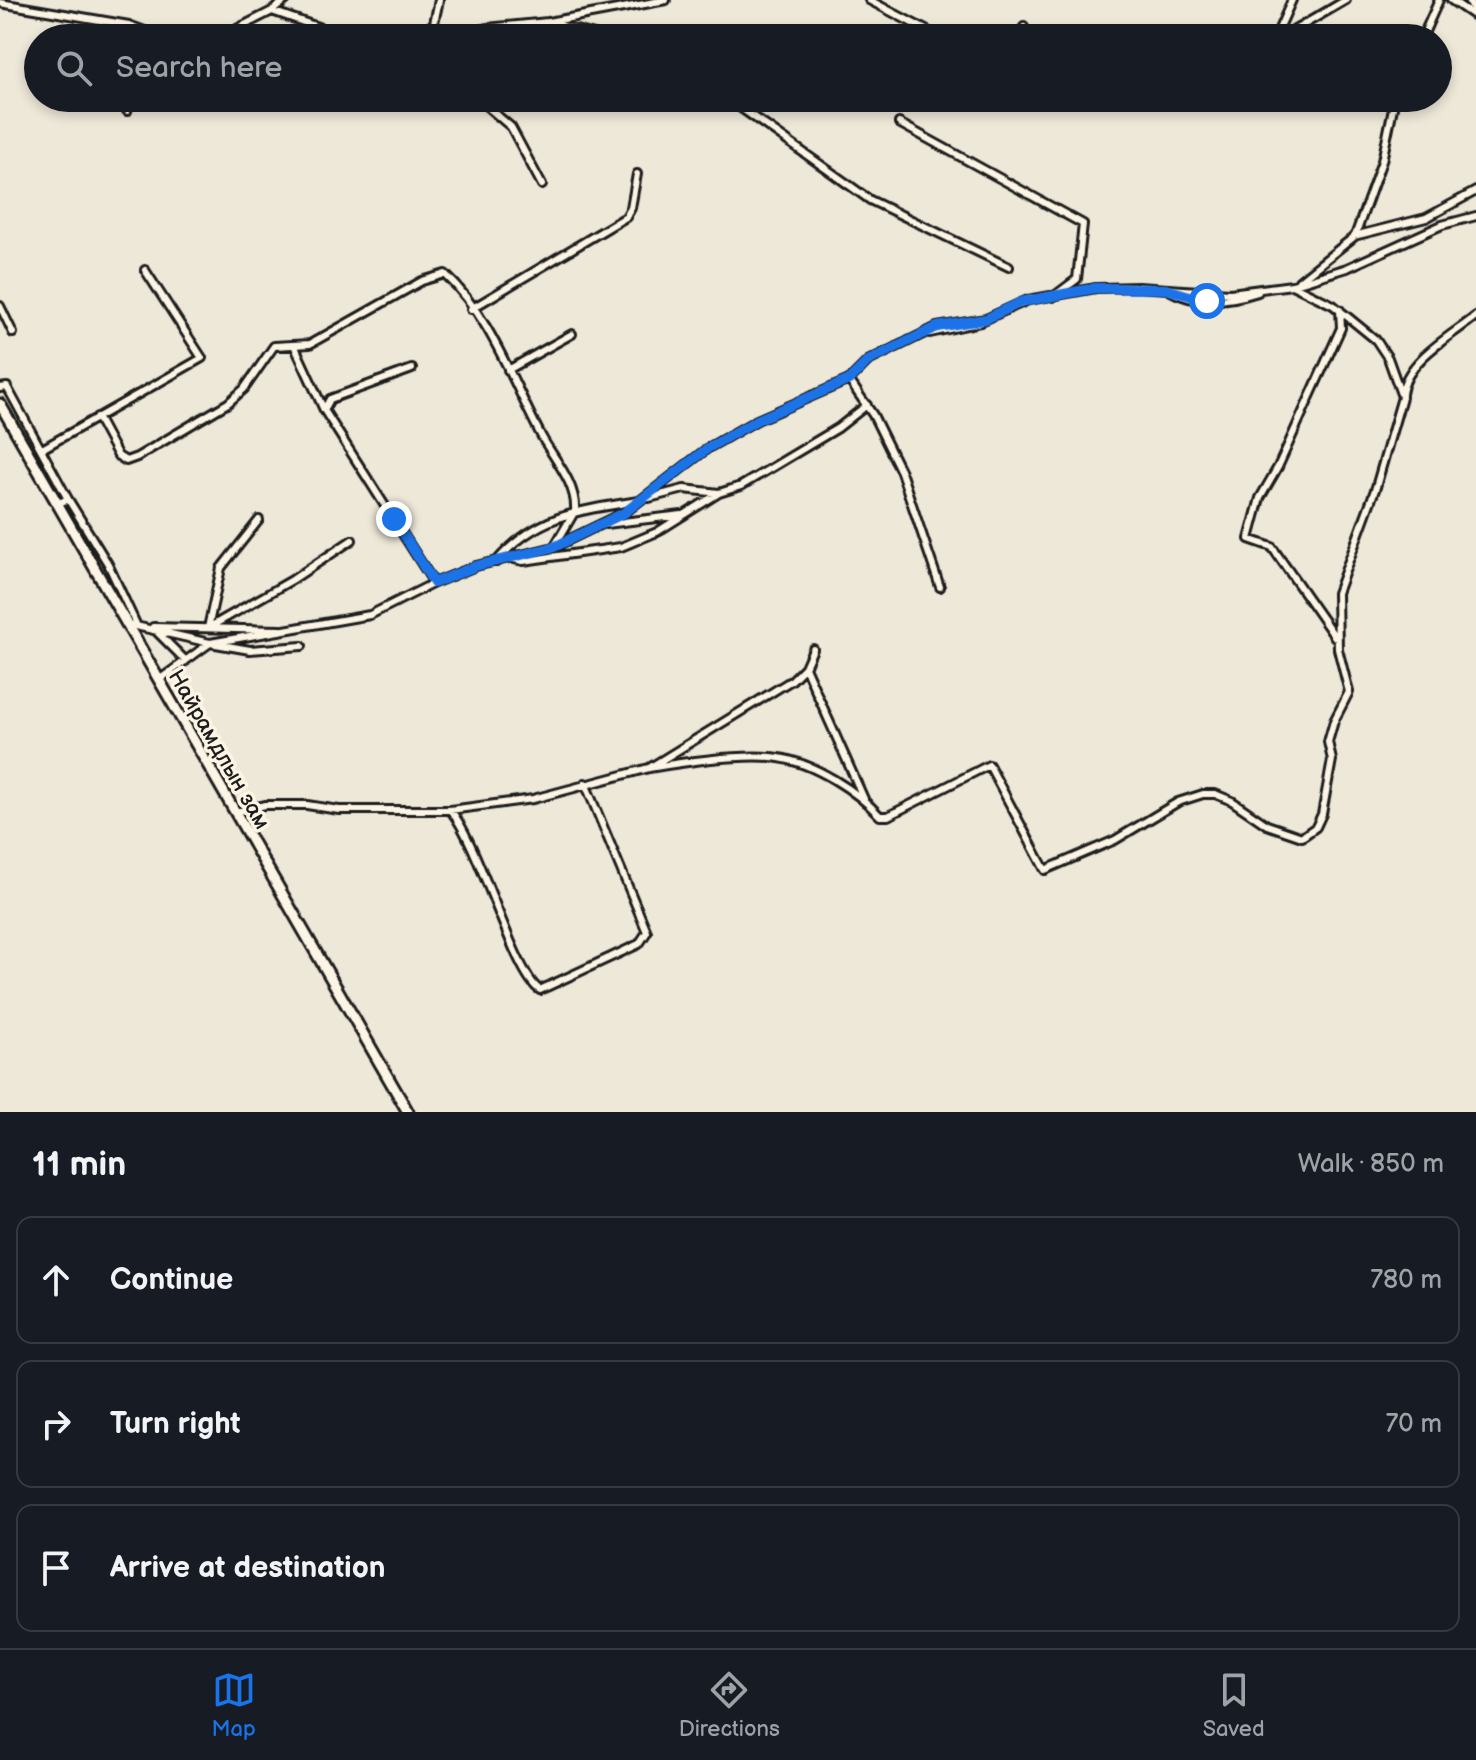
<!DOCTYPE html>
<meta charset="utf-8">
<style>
:root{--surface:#171b24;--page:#242831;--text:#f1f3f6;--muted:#9ea1a6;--line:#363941;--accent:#1a73e8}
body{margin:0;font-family:"Balsamiq Sans",sans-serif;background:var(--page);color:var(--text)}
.stop{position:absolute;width:24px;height:24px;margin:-18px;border:6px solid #1a73e8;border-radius:50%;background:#fff}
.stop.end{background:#1a73e8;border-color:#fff;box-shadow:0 2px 8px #0008}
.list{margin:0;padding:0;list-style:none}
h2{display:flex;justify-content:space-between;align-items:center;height:104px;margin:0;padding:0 32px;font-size:34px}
h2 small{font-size:26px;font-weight:400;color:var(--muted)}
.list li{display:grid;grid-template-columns:52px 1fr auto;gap:24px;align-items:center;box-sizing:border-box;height:128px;margin:0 16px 16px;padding:0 16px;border:2px solid var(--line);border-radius:16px}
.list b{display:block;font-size:30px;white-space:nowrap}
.list em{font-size:26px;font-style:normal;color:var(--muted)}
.icon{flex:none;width:44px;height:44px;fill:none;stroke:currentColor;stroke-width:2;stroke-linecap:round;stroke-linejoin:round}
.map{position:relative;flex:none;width:1476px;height:1112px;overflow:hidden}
.search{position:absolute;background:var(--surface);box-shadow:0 4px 12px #0003;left:24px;right:24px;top:24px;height:88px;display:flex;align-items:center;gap:20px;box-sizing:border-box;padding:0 28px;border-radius:44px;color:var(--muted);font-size:30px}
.sheet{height:536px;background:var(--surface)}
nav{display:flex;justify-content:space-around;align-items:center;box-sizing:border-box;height:112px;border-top:2px solid var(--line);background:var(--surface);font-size:22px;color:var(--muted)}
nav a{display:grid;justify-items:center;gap:4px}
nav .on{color:var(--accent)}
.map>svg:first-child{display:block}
</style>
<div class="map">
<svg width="1476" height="1112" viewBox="0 0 1476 1112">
<rect width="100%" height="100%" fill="#eee8d9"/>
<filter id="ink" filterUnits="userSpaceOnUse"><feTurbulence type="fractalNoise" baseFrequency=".0125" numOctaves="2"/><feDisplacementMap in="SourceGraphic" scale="16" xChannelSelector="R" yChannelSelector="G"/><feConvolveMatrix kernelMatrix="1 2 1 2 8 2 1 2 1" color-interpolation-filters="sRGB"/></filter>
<g filter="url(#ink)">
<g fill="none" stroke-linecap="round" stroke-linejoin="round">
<defs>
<path id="minor" d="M 869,0 L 941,38
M 1451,0 L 1476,17
M 1468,0 L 1476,14
M 0,3 L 129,25 L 164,38
M 272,11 L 286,0
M 551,23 L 605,38
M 219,38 L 272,11 L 349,38
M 418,38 L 434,23 L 439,0
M 453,38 L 487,28 L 548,22 L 666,0
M 1016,38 L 1024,27
M 1275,38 L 1292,0
M 1281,38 L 1346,0
M 1422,38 L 1439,0
M 477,98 L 511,127 L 542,185
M 727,98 L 870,200 L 1009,267
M 127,111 L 131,98
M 899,123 L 1083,224 L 1077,279 L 1053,297
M 1354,236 L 1426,218 L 1476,191
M 1299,281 L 1355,236 L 1382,161 L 1395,98
M 1169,290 C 1196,306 1230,301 1258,292
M 0,306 L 13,333
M 471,309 L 626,217 L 631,208 L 637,174
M 930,333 L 981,322
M 295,347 L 324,410 L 434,583
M 508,370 L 572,334
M 849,380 L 873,415 L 901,472 L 940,587
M 0,388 L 7,387 L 68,499 L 57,504
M 1402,394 C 1406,360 1451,336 1476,316
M 324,410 L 330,399 L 412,369
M 97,417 L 118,456 L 126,461 L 137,457 L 228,403 L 244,389 L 274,346 L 310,344 L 422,281 L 445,274 C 491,317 513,384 543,439 C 555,460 577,485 575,511 L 554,547
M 42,449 L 202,358 L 145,270
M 649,498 L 684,489 L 719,493 L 741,486 L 838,428 L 867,405
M 68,499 L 108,564 L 136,624
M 606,524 L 682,515
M 514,559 L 523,561 L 621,547 L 657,532 L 719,493
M 496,562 C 536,515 580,510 639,501
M 127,624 L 210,643 L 370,615 L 434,583 L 476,566 L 554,547 L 624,513 L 708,448 L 757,420 L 849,380 L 868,361 L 937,327 L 986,319 L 1028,300 L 1096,288 L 1138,287 L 1230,293 L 1292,285 L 1347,268 L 1442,225 L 1476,216
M 153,627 L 281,630
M 208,628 L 292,580 L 352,540
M 208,628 L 221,568 L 259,520
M 155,630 L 186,661
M 1335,637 L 1272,547 L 1249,539 L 1260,498 L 1278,467 L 1341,328 L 1340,310
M 805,667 L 864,799
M 159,680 L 210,643 L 250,650 L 302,646
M 649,768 C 684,762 744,753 779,758 C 814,763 857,791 880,816 L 888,816 L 989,765 L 1045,870 L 1115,840 L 1178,802 L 1203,794 L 1215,794 L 1232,801 L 1267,825 L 1302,837 L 1316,827 L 1322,814 L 1332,760 L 1328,742 L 1334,721 L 1349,692 L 1338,649 L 1337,593 L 1376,487 L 1402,397 L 1388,358 L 1376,340 L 1333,305 L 1292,285
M 450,810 C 479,842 514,975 540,990 L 639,944 L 647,932 L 585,783
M 236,812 L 265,805 L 307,805 L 339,810 L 450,810 L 533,799 L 649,768 L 792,680 L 805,667 L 813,649"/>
<path id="secondary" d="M 0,404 L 408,1112"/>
</defs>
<use href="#minor" stroke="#1c1c1c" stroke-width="12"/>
<use href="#secondary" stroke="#1c1c1c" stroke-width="15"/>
<use href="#minor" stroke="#fcf5e5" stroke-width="6"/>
<use href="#secondary" stroke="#fcf5e5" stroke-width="9"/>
</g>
</g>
<g fill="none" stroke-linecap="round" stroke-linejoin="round" filter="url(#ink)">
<path stroke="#1a73e8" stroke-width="10" d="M 394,519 L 434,583 L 476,566 L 554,547 L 624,513 L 708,448 L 757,420 L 849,380 L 868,361 L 937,327 L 986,319 L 1021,302 L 1096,288 L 1166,289 L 1207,301"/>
</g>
<g text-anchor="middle" stroke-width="7" stroke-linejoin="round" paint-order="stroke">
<g font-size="22" fill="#1c1c1c" stroke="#fcf5e5">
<text transform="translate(220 749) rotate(60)" y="8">Найрамдлын зам</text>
</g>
</g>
</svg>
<div class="stop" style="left:1207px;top:301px"></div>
<div class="stop end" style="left:394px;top:519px"></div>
<div class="search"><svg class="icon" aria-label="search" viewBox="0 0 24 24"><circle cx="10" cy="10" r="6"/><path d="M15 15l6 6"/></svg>Search here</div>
</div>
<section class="sheet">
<h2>11 min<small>Walk · 850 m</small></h2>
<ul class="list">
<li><svg class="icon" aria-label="ahead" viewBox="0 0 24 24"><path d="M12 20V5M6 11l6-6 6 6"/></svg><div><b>Continue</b></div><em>780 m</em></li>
<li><svg class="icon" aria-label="right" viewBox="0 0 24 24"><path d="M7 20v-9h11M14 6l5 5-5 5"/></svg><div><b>Turn right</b></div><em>70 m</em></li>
<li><svg class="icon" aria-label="arrive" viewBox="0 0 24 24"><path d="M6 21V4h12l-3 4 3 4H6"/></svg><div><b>Arrive at destination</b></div></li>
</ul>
</section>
<nav>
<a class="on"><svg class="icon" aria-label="map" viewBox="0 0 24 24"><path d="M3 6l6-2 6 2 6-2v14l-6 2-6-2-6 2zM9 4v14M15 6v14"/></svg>Map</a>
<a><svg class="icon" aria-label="directions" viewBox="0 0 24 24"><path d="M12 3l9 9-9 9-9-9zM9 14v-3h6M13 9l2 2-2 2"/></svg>Directions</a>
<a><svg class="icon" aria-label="saved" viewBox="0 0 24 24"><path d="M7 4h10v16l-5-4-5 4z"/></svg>Saved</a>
</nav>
